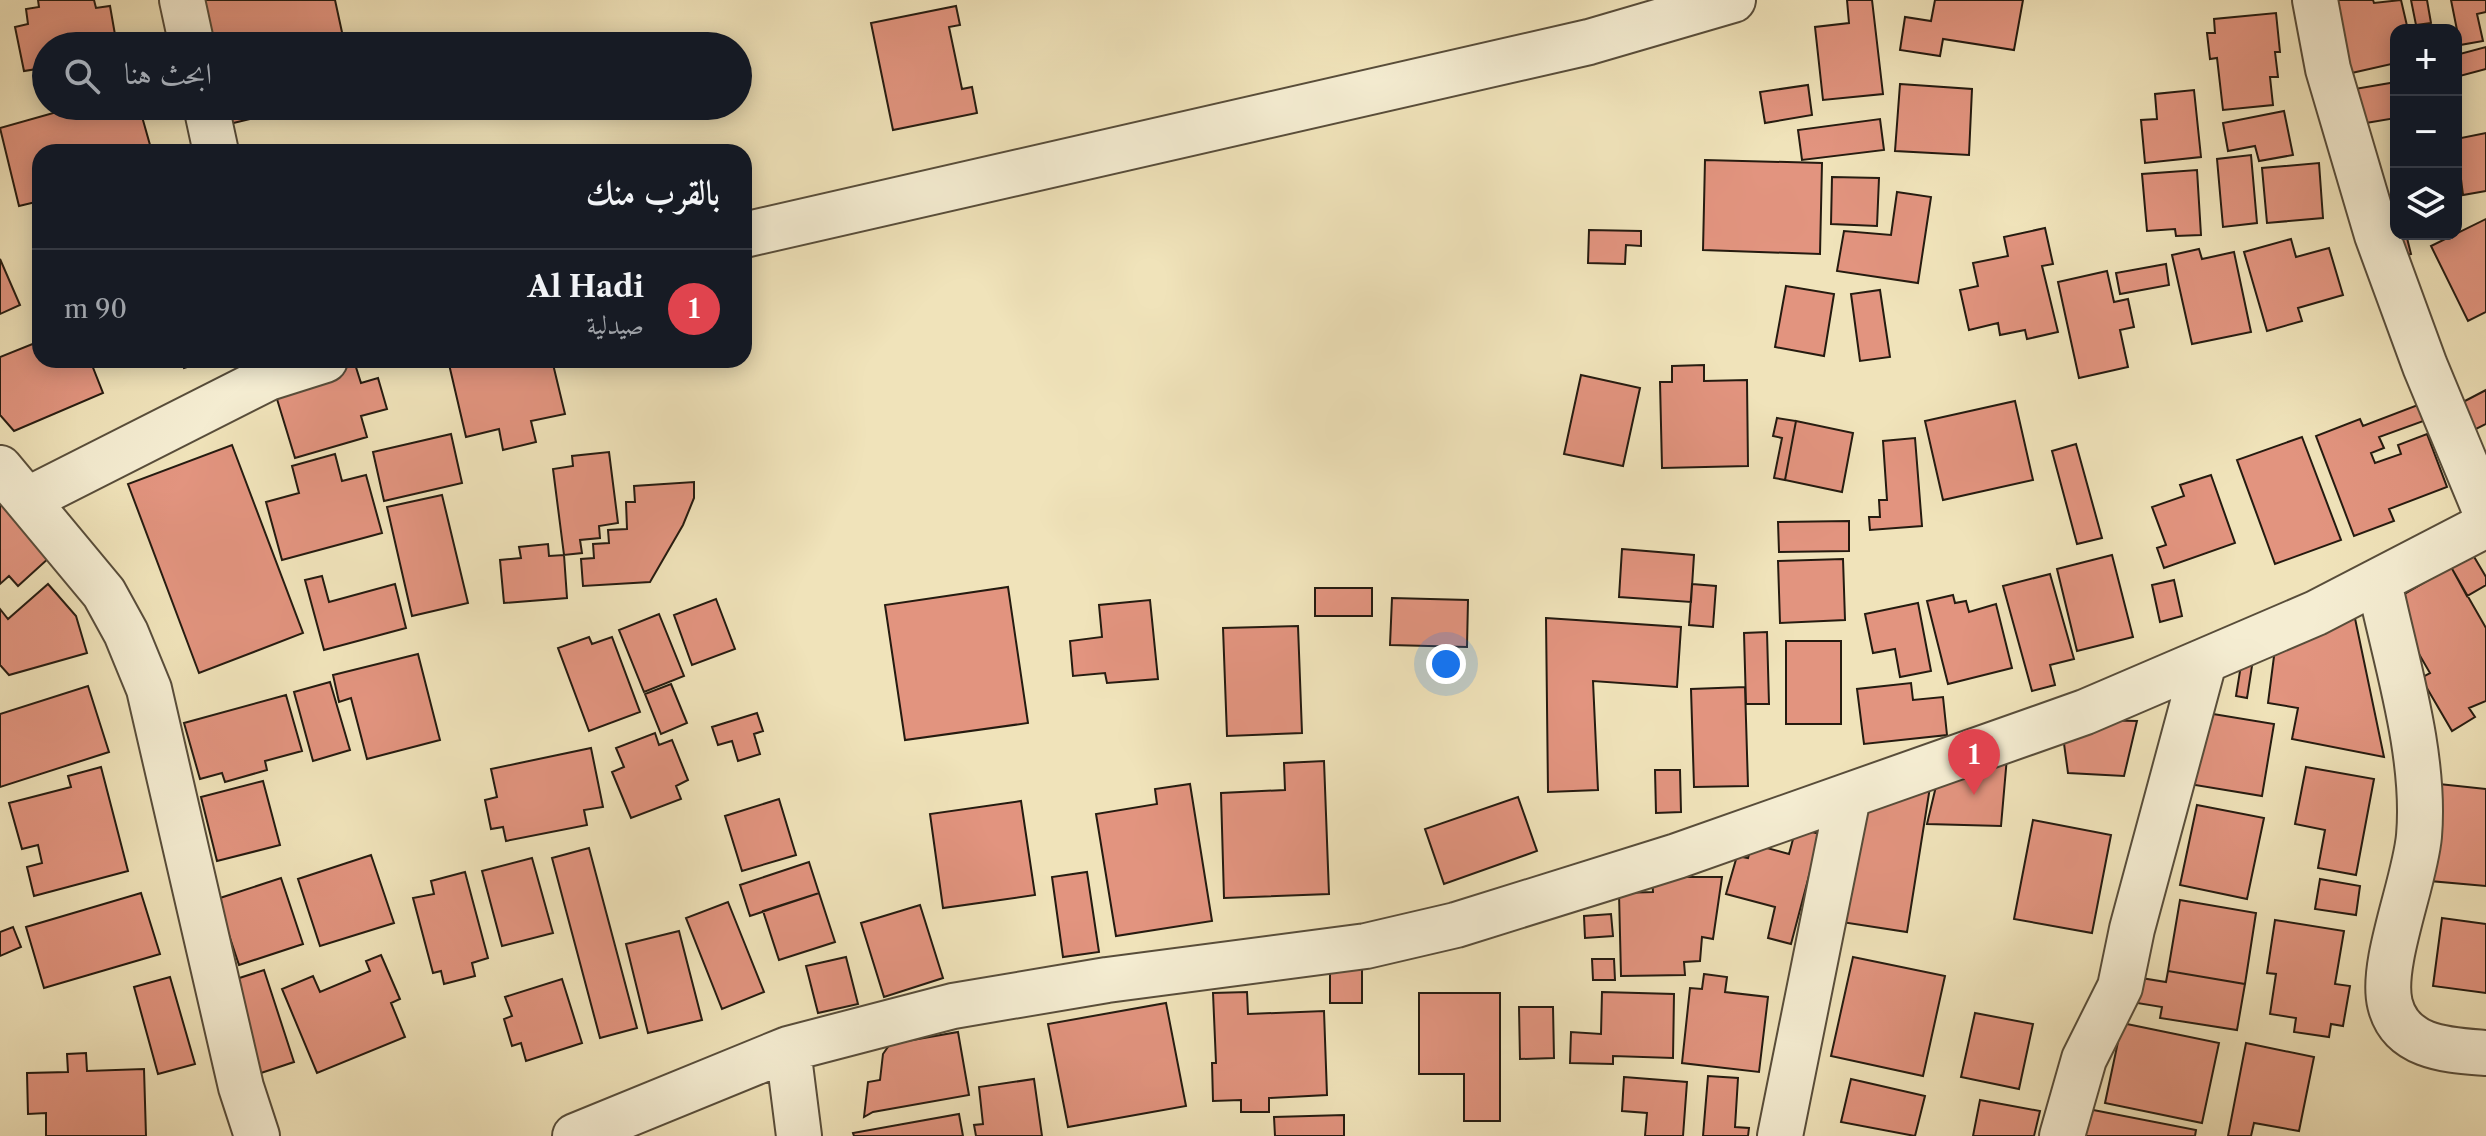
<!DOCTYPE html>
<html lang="ar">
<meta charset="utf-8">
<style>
:root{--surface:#171b24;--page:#242831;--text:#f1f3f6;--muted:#9ea1a6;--line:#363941;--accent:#8c9099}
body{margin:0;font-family:"Libre Caslon Text",Amiri,serif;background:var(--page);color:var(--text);direction:rtl}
.controls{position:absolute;right:24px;top:24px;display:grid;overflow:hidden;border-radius:16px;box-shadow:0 4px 20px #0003}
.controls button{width:72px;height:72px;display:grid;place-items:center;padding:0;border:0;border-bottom:2px solid var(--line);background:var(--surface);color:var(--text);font:40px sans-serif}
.you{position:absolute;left:1446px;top:664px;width:28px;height:28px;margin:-20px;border:6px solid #fff;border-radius:50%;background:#1a73e8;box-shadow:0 0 0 12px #1a73e833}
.badge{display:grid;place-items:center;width:52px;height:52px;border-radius:50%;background:var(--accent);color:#fff;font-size:26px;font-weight:700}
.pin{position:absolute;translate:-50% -66px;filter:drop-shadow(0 2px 4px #0008)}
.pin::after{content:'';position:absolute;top:42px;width:28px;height:24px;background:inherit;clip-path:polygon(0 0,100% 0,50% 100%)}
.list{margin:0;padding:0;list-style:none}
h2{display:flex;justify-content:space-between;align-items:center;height:104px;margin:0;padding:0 32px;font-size:34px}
h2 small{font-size:26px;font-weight:400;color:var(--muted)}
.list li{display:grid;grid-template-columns:52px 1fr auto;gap:24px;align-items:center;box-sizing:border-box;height:120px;padding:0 32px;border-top:2px solid var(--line)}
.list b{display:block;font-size:30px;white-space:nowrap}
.list p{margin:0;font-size:26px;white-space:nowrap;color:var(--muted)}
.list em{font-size:26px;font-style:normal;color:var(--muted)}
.icon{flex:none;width:44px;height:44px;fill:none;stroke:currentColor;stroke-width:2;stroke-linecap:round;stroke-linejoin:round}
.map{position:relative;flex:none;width:2486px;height:1136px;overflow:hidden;direction:ltr}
.search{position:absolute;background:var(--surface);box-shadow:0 4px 20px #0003;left:32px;top:32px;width:720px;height:88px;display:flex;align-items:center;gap:20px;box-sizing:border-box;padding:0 28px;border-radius:44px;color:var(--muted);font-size:30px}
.panel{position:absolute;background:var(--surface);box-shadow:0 4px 20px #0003;left:32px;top:144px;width:720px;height:224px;border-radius:24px;direction:rtl}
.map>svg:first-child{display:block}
</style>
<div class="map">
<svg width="2486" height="1136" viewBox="0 0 2486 1136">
<rect width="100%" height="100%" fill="#f0e3ba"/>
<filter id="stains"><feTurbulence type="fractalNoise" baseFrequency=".0025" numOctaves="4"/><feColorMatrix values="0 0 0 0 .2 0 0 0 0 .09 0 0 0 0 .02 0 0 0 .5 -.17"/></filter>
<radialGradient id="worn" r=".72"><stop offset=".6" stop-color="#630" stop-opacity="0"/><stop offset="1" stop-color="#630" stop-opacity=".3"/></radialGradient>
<path fill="#e2947f" stroke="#251b10" stroke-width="2" d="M 38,0 L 94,0 L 96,8 L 110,6 L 117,46 L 46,46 L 46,82 L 40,84 L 37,69 L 24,71 L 15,27 L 28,24 L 26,9 L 39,7 Z
M 193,0 L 335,0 L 345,46 L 203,46 Z
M 1847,0 L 1872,0 L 1883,94 L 1823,100 L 1815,27 L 1849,23 Z
M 1935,0 L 2023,0 L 2014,50 L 1943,39 L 1940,56 L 1900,50 L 1905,17 L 1931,21 Z
M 2318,0 L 2373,0 L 2374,3 L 2401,0 L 2408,30 L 2396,30 L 2396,63 L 2334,77 Z
M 2411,0 L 2427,0 L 2431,23 L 2416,25 Z
M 2451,0 L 2486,0 L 2486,12 L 2477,14 L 2483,41 L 2460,45 Z
M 956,6 L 960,25 L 949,27 L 962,89 L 972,87 L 977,113 L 893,130 L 871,23 Z
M 2276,13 L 2280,52 L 2275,52 L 2278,77 L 2270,77 L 2273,105 L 2223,110 L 2217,58 L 2210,59 L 2207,33 L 2215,33 L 2214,19 Z
M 2486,47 L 2486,69 L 2456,77 L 2456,55 Z
M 2396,82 L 2396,118 L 2348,126 L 2343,91 Z
M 1900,84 L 1972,89 L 1969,155 L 1895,151 Z
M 1808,85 L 1812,115 L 1765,123 L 1760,92 Z
M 2194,90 L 2201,157 L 2145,163 L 2141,120 L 2157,119 L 2155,94 Z
M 78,106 L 139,106 L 152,152 L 40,152 L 40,201 L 19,206 L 0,128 Z
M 217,106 L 247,106 L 250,119 L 221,126 Z
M 271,106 L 287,106 L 288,109 L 273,113 Z
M 2284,111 L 2293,155 L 2259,161 L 2255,146 L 2228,151 L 2223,123 Z
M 1880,119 L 1884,150 L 1802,160 L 1798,130 Z
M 2486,133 L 2486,191 L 2463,195 L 2456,139 Z
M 2251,155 L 2257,223 L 2223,227 L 2217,159 Z
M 1705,160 L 1822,163 L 1820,254 L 1703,250 Z
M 2319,163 L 2323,218 L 2267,223 L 2262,168 Z
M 2197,170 L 2201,235 L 2176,236 L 2175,229 L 2147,231 L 2142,174 Z
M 1832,177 L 1879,178 L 1877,226 L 1831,224 Z
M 1897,192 L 1931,197 L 1918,283 L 1837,271 L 1844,231 L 1891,235 Z
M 2486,219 L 2486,312 L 2468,321 L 2431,246 Z
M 2045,228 L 2053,264 L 2042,266 L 2058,332 L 2027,339 L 2025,330 L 2000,335 L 1998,323 L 1969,330 L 1960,290 L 1978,286 L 1973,263 L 2008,256 L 2004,237 Z
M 1589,230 L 1641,231 L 1641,246 L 1626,245 L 1625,264 L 1588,263 Z
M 2396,234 L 2406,234 L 2411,254 L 2390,259 Z
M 2291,239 L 2296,257 L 2329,248 L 2343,295 L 2298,308 L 2302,321 L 2267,331 L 2244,252 Z
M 2199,249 L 2202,259 L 2234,252 L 2251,332 L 2192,344 L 2172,255 Z
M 0,259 L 20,305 L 0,314 Z
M 2166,264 L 2169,285 L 2120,294 L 2116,273 Z
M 2107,271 L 2114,302 L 2128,299 L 2134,327 L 2120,330 L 2128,367 L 2079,378 L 2058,282 Z
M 1786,286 L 1834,294 L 1824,356 L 1775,347 Z
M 1880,290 L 1890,357 L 1860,361 L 1851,294 Z
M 40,341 L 40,360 L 104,360 L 92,365 L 103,393 L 14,431 L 0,415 L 0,357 Z
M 181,360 L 209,360 L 184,368 Z
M 448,360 L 552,360 L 565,414 L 531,421 L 536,442 L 503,450 L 499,429 L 466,437 Z
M 354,361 L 361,383 L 378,378 L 387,409 L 361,416 L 367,437 L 295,458 L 273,386 Z
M 1704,365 L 1704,381 L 1747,380 L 1748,466 L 1662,468 L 1660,382 L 1672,382 L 1672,366 Z
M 1581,375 L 1640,388 L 1623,466 L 1564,454 Z
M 2486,390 L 2486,424 L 2474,430 L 2461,403 Z
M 2015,401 L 2033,480 L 1943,500 L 1925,421 Z
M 2423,403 L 2429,419 L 2379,437 L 2384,448 L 2371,453 L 2375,463 L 2401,454 L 2398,445 L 2427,434 L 2447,487 L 2389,509 L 2394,521 L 2354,536 L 2316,436 L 2360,419 L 2363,426 Z
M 1777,418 L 1796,421 L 1785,480 L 1774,478 L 1782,438 L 1773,436 Z
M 1796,421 L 1853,433 L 1842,492 L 1785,480 Z
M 451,434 L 462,483 L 384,501 L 373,452 Z
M 2302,437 L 2341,540 L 2275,564 L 2237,460 Z
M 1915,438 L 1922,526 L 1870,530 L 1869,517 L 1880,517 L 1879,500 L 1887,500 L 1883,441 Z
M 2076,444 L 2102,538 L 2077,544 L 2052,451 Z
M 232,445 L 303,633 L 199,673 L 128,484 Z
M 609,452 L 618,523 L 599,526 L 600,538 L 580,540 L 582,553 L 564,555 L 553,469 L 573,466 L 572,456 Z
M 335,454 L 342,481 L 366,475 L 382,533 L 282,560 L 266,502 L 299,493 L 292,466 Z
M 2211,475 L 2235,543 L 2164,568 L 2157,548 L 2166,545 L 2152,507 L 2184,496 L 2180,485 Z
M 694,482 L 694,498 L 683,525 L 650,582 L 583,586 L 581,559 L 594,558 L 593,544 L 609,543 L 608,530 L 627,529 L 626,502 L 635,502 L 634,486 Z
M 442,495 L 468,603 L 412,616 L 387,507 Z
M 0,501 L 50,557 L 18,586 L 9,576 L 0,584 Z
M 1849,521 L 1849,551 L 1779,552 L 1778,522 Z
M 548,544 L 549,556 L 564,555 L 567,598 L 504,603 L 500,560 L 521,558 L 519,547 Z
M 1622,549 L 1694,555 L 1691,602 L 1619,597 Z
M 2112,555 L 2133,637 L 2077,651 L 2057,569 Z
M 2473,555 L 2486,577 L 2486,585 L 2467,596 L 2451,567 Z
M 1843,559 L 1845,620 L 1780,623 L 1778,561 Z
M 2451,567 L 2486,628 L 2486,701 L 2469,708 L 2475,717 L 2452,731 L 2421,678 L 2430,673 L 2404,628 L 2396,599 Z
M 2050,574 L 2074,659 L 2050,665 L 2055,685 L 2032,691 L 2003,586 Z
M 322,576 L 329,602 L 395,584 L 406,628 L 324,650 L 305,580 Z
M 2174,580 L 2182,616 L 2160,622 L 2152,585 Z
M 48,584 L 76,616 L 87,653 L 9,675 L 0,665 L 0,609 L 8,619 Z
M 1692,584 L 1716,586 L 1713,627 L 1689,625 Z
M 1008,587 L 1028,723 L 905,740 L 885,605 Z
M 1315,588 L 1372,588 L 1372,616 L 1315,616 Z
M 1953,595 L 1955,603 L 1966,601 L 1969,612 L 1996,604 L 2012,668 L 1948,684 L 1927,601 Z
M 1392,598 L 1468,600 L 1467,647 L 1390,645 Z
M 716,599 L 735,649 L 692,665 L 674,615 Z
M 1150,600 L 1158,679 L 1107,683 L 1105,673 L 1073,676 L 1070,641 L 1102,637 L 1099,605 Z
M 1918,603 L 1931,671 L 1900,677 L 1895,649 L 1873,653 L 1865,614 Z
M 2352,604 L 2384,757 L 2292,739 L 2298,708 L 2268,703 L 2277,633 Z
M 659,614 L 684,676 L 644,692 L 619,630 Z
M 1546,618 L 1681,627 L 1677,687 L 1593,681 L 1598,790 L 1548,792 Z
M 1298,626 L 1302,733 L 1227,736 L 1223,628 Z
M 1767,632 L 1769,704 L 1746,704 L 1744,633 Z
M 589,637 L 592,644 L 612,637 L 640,712 L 589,731 L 558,648 Z
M 1786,641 L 1841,641 L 1841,724 L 1786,724 Z
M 418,654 L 440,740 L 367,759 L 351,698 L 339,702 L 333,675 Z
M 2241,665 L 2252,666 L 2247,698 L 2236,696 Z
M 330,682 L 350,750 L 313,761 L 294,692 Z
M 1911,683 L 1913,700 L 1943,697 L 1947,735 L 1864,744 L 1857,689 Z
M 671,684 L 687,723 L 661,734 L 645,694 Z
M 88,686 L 109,752 L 0,787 L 0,714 Z
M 1745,687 L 1748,786 L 1694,787 L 1691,689 Z
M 286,695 L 302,751 L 265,761 L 267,770 L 225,782 L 222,773 L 200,779 L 184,723 Z
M 2201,712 L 2274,724 L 2262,796 L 2189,784 Z
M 757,713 L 763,731 L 754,734 L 760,754 L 738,761 L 732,741 L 718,745 L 712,727 Z
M 2096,720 L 2137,721 L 2124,776 L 2068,773 L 2062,729 Z
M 655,733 L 659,745 L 672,740 L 688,780 L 676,786 L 681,799 L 631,818 L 612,772 L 624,767 L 616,748 Z
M 591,748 L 603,807 L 584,810 L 587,825 L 506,841 L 503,827 L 491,829 L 485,800 L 497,797 L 491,769 Z
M 2007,757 L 2001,826 L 1927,824 L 1937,782 Z
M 1324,761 L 1329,894 L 1224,898 L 1221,793 L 1285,790 L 1284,763 Z
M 101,767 L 128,871 L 34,896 L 27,867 L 42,863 L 38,845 L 22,849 L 9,803 L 71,787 L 68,776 Z
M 2306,767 L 2374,779 L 2356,875 L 2318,868 L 2325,830 L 2295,824 Z
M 1655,770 L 1680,770 L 1681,812 L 1656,813 Z
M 263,781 L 280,845 L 217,861 L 201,797 Z
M 1190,784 L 1212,921 L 1116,936 L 1096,814 L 1157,804 L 1155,789 Z
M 2439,784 L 2486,789 L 2486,886 L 2430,881 Z
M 1930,787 L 1907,932 L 1835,921 L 1851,819 Z
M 1518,797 L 1537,851 L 1444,884 L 1425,829 Z
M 779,799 L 796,855 L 742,871 L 725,816 Z
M 1021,801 L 1035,895 L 943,908 L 930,814 Z
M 2197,805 L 2264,818 L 2247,899 L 2180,885 Z
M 2033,820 L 2111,835 L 2092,933 L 2014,919 Z
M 1796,828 L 1820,834 L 1791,944 L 1768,938 L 1775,907 L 1726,894 L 1737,856 L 1748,858 L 1752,844 L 1789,854 Z
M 589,848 L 637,1028 L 600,1038 L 552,858 Z
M 371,855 L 394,923 L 320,946 L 298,879 Z
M 532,858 L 553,933 L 502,946 L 482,871 Z
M 809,862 L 819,893 L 750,916 L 740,885 Z
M 465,872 L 488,958 L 472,963 L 475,976 L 444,984 L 441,971 L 433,973 L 413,898 L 434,894 L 431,881 Z
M 1087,872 L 1099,952 L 1063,957 L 1052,877 Z
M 1652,877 L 1722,877 L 1713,939 L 1702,937 L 1700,961 L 1684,962 L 1685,975 L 1621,976 L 1619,893 L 1653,892 Z
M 281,878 L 303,944 L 239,965 L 217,899 Z
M 2320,879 L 2360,886 L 2356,915 L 2315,909 Z
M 141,893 L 160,954 L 44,988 L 26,927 Z
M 819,893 L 835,942 L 779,960 L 763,911 Z
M 2180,900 L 2256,913 L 2245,984 L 2168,971 Z
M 728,902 L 764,992 L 722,1009 L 686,918 Z
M 920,905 L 943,978 L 884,997 L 861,923 Z
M 1611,914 L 1613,936 L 1585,938 L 1584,916 Z
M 2442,918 L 2486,924 L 2486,993 L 2433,986 Z
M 2275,920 L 2344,931 L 2335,984 L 2350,986 L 2343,1026 L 2331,1024 L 2329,1037 L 2294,1032 L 2296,1018 L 2270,1014 L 2276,974 L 2267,973 Z
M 13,927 L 21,947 L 0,956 L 0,932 Z
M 679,931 L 702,1020 L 648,1033 L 626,944 Z
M 381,955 L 400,999 L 391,1003 L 405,1037 L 317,1073 L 282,989 L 313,976 L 320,992 L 370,971 L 366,961 Z
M 846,957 L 858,1004 L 818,1013 L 806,966 Z
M 1330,957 L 1362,957 L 1362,1003 L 1330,1003 Z
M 1853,957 L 1945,976 L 1923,1076 L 1831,1056 Z
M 1592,959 L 1614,959 L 1615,980 L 1593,980 Z
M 264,970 L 294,1062 L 258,1074 L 227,982 Z
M 2168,971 L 2245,984 L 2237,1030 L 2160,1018 L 2162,1007 L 2137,1003 L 2141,978 L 2166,982 Z
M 1704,974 L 1727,977 L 1725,992 L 1768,997 L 1759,1072 L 1682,1063 L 1690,988 L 1702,989 Z
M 170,977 L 195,1064 L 158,1074 L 134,987 Z
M 562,979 L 582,1043 L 526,1061 L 521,1043 L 512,1046 L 504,1019 L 512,1016 L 505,997 Z
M 1247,992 L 1248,1014 L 1324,1011 L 1327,1095 L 1269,1098 L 1269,1112 L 1241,1112 L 1241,1100 L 1213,1101 L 1212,1063 L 1216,1063 L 1213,993 Z
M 1602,992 L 1674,994 L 1673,1058 L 1613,1056 L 1613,1064 L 1570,1063 L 1571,1032 L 1601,1034 Z
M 1419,993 L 1500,993 L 1500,1121 L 1464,1121 L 1464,1074 L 1419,1074 Z
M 1166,1003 L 1186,1106 L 1068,1127 L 1048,1024 Z
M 1519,1007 L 1553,1007 L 1554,1058 L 1520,1059 Z
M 1975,1013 L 2033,1024 L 2019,1089 L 1961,1077 Z
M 2122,1023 L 2219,1043 L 2202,1123 L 2105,1103 Z
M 958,1032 L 969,1095 L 873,1112 L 864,1117 L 868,1082 L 880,1080 L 883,1054 L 890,1044 Z
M 2246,1043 L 2314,1057 L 2299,1131 L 2254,1123 L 2251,1136 L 2228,1136 Z
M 86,1053 L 87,1071 L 144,1069 L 146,1136 L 46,1136 L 46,1113 L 28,1114 L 27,1073 L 68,1072 L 67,1054 Z
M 1708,1076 L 1738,1078 L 1735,1127 L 1749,1128 L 1748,1136 L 1703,1136 Z
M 1624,1077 L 1687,1082 L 1683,1136 L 1645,1136 L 1647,1113 L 1622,1111 Z
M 1034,1079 L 1042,1136 L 976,1136 L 974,1125 L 983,1124 L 979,1087 Z
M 1851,1079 L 1925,1096 L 1915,1136 L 1841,1122 Z
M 1980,1100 L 2040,1111 L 2034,1136 L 1973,1136 Z
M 2083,1108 L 2196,1130 L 2195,1136 L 2079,1136 Z
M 959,1114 L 963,1136 L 854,1136 L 853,1133 Z
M 1344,1115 L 1344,1136 L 1275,1136 L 1274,1117 Z"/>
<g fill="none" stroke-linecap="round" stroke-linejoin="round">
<defs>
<path id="street" d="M 182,0 L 192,46
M 2315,0 L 2328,69 L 2377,235 L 2425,366 L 2486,513
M 206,106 L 216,152
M 744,235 L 1589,42 L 1733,0
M 0,468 L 104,593 L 126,633 L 149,689 L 241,1087 L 257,1136
M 29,499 L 268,378 L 325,360
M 2379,582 C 2396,662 2426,755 2419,836 C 2415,882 2380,964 2390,1004 C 2401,1049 2449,1050 2486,1053
M 788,1049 L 799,1136
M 575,1136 L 788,1049 L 953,1006 L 1107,980 L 1366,946 L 1456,925 L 1677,856 L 2085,712 L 2316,613 L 2486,525
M 1780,1136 L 1848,797
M 2062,1136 L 2084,1059 L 2120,987 L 2132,929 L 2204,662"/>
</defs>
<use href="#street" stroke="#584d3a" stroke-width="48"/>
<use href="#street" stroke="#f5edd2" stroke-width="44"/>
</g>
<rect width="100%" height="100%" filter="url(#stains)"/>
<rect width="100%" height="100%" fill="url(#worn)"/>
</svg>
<div class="controls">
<button>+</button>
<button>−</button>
<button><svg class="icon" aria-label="layers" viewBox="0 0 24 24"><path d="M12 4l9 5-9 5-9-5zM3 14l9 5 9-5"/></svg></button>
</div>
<div class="you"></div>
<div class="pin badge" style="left:1974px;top:795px;background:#e0444e">1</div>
<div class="search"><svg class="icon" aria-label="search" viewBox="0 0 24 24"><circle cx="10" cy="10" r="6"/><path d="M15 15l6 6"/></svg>ابحث هنا</div>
<section class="panel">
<h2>بالقرب منك<small></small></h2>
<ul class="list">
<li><span class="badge" style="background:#e0444e">1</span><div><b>Al Hadi</b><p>صيدلية</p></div><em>90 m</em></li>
</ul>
</section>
</div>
